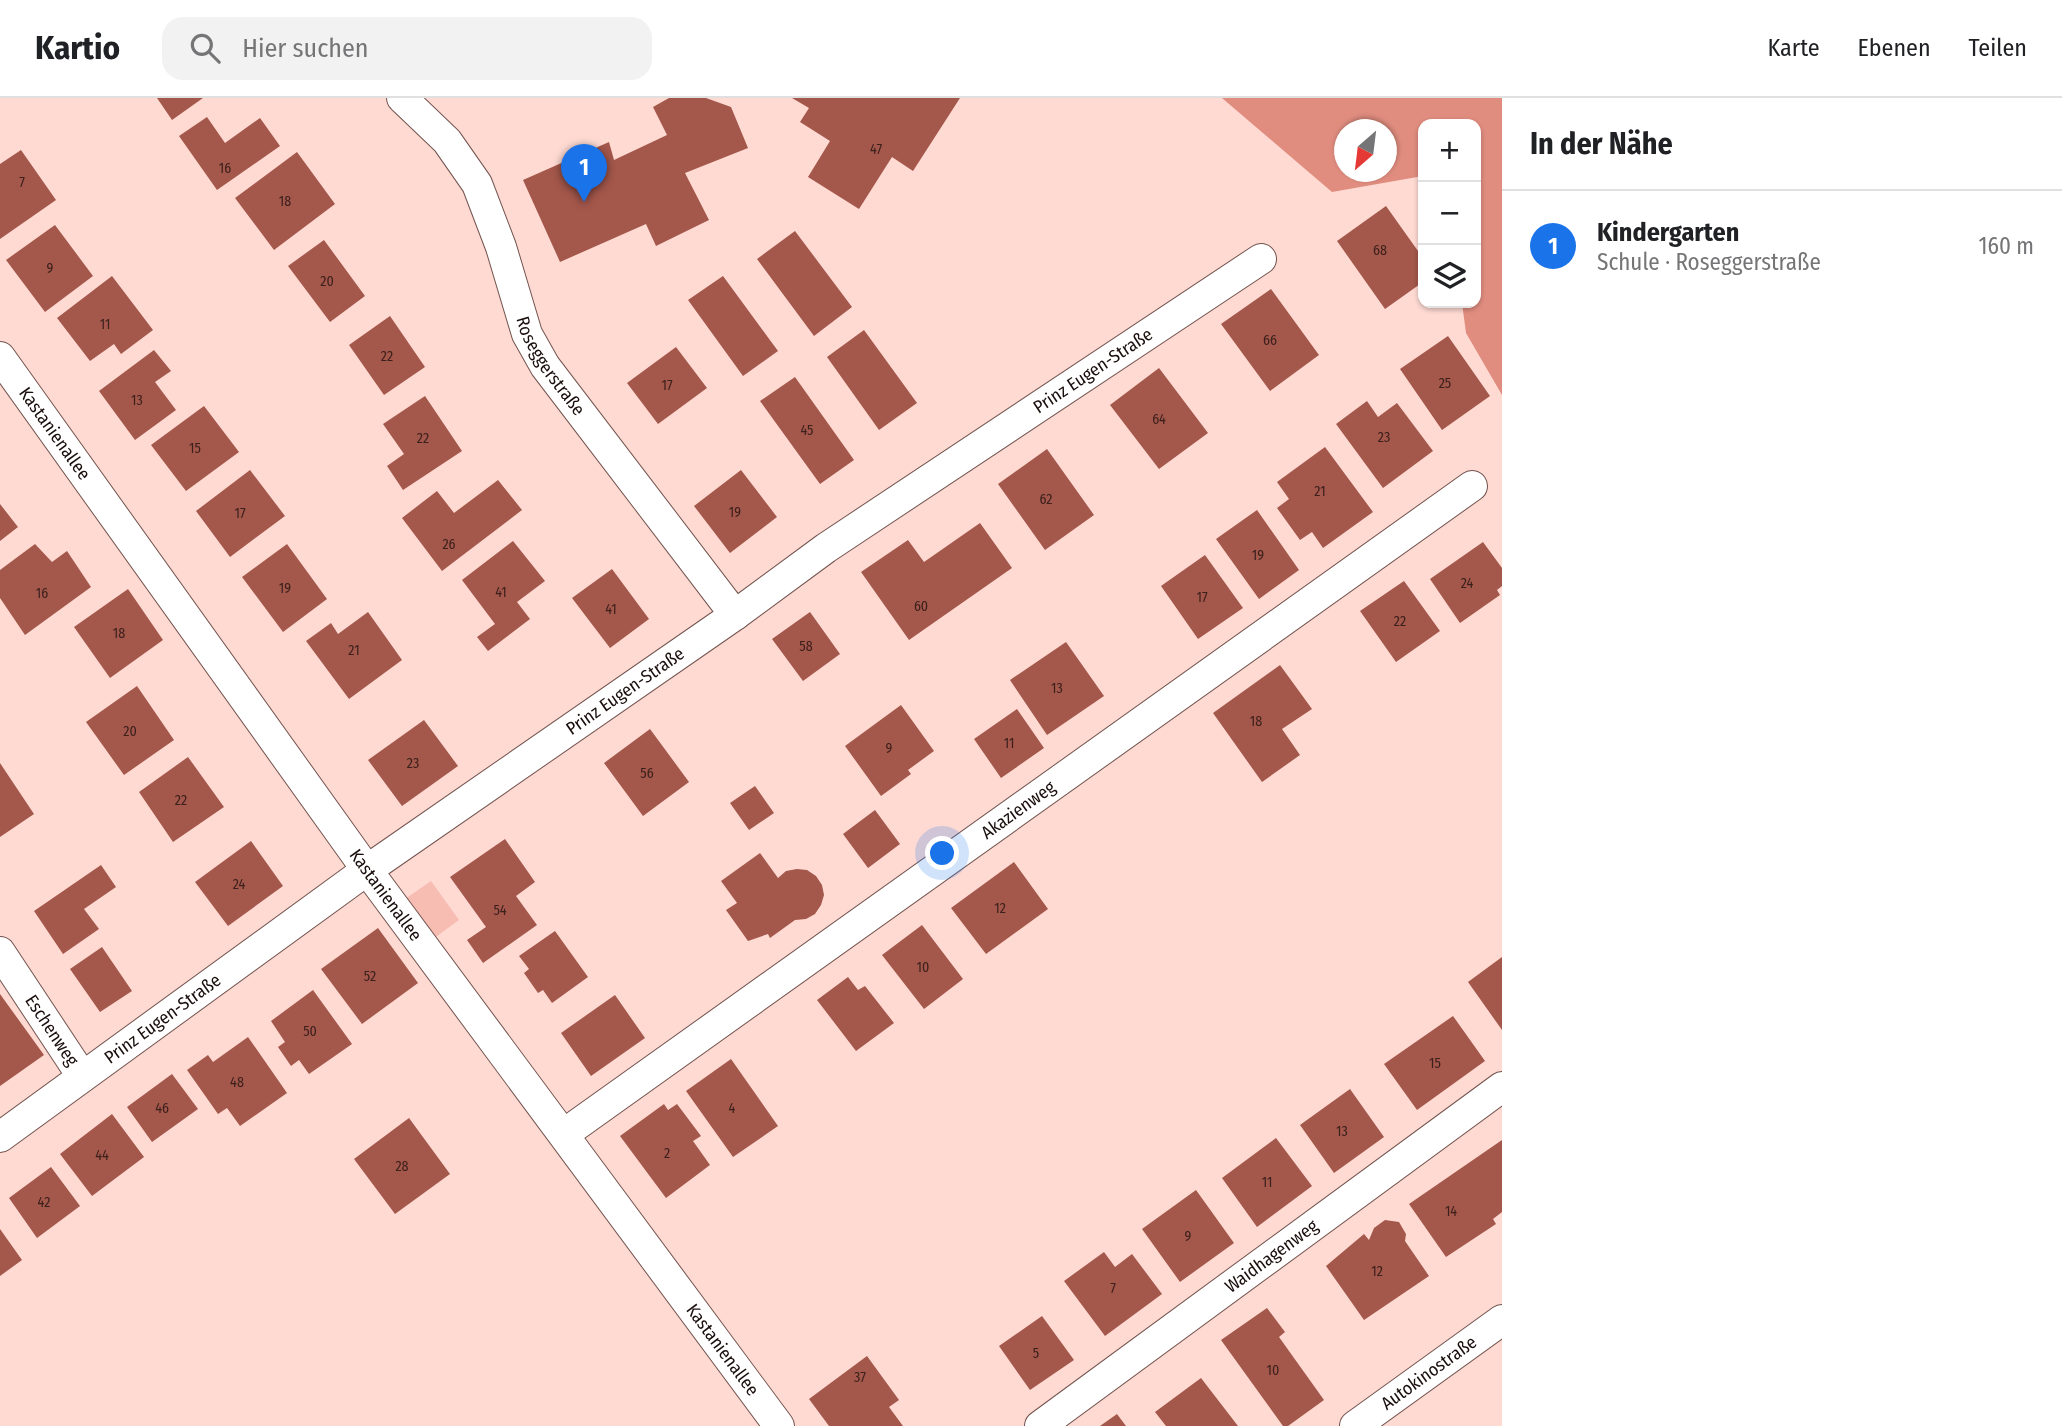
<!DOCTYPE html>
<html lang="de">
<meta charset="utf-8">
<style>
:root{--surface:#fff;--page:#f2f2f2;--text:#202124;--muted:#757577;--line:#e0e0e0;--accent:#1a73e8}
body{margin:0;font-family:"Fira Sans Condensed",sans-serif;background:var(--page);color:var(--text)}
.controls{position:absolute;right:21px;top:21px;display:grid;overflow:hidden;border-radius:14px;box-shadow:0 2px 5px #0004}
.controls button{width:63px;height:63px;display:grid;place-items:center;padding:0;border:0;border-bottom:2px solid var(--line);background:var(--surface);color:var(--text);font:35px sans-serif}
.compass{position:absolute;left:1334px;top:21px;width:63px;height:63px;border-radius:50%;background:var(--surface);box-shadow:0 2px 5px #0004;rotate:208deg}
.you{position:absolute;left:943px;top:756px;width:24px;height:24px;margin:-18px;border:5px solid #fff;border-radius:50%;background:#1a73e8;box-shadow:0 0 0 10px #1a73e833}
.badge{display:grid;place-items:center;width:46px;height:46px;border-radius:50%;background:var(--accent);color:#fff;font-size:23px;font-weight:700}
.pin{position:absolute;translate:-50% -58px;filter:drop-shadow(0 2px 4px #0008)}
.pin::after{content:'';position:absolute;top:37px;width:24px;height:21px;background:inherit;clip-path:polygon(0 0,100% 0,50% 100%)}
.list{margin:0;padding:0;list-style:none}
h2{display:flex;justify-content:space-between;align-items:center;height:91px;margin:0;padding:0 28px;font-size:30px}
h2 small{font-size:23px;font-weight:400;color:var(--muted)}
.list li{display:grid;grid-template-columns:46px 1fr auto;gap:21px;align-items:center;box-sizing:border-box;height:112px;padding:0 28px;border-top:2px solid var(--line)}
.list b{display:block;font-size:26px;white-space:nowrap}
.list p{margin:0;font-size:23px;white-space:nowrap;color:var(--muted)}
.list em{font-size:23px;font-style:normal;color:var(--muted)}
.icon{flex:none;width:38px;height:38px;fill:none;stroke:currentColor;stroke-width:2;stroke-linecap:round;stroke-linejoin:round}
.map{position:relative;flex:none;width:1502px;height:1328px;overflow:hidden}
header{display:flex;align-items:center;gap:42px;box-sizing:border-box;height:98px;padding:0 35px;background:var(--surface);border-bottom:2px solid var(--line)}
header strong{font-size:33px}
nav{display:flex;gap:38px;margin-inline-start:auto;font-size:24px}
.search{width:490px;height:63px;background:var(--page);display:flex;align-items:center;gap:18px;box-sizing:border-box;padding:0 24px;border-radius:21px;color:var(--muted);font-size:26px}
main{display:flex}
aside{flex:1;background:var(--surface)}
.map>svg:first-child{display:block}
</style>
<header>
<strong>Kartio</strong>
<div class="search"><svg class="icon" aria-label="search" viewBox="0 0 24 24"><circle cx="10" cy="10" r="6"/><path d="M15 15l6 6"/></svg>Hier suchen</div>
<nav><a>Karte</a><a>Ebenen</a><a>Teilen</a></nav>
</header>
<main>
<div class="map">
<svg width="1502" height="1328" viewBox="0 0 1502 1328">
<rect width="100%" height="100%" fill="#fedad3"/>
<path fill="#f7bdb2" d="M 431,783 L 459,822 L 433,841 L 405,801 Z"/>
<path fill="#e08d7f" fill-rule="evenodd" d="M 1222,0 L 1502,0 L 1502,297 L 1466,235 L 1462,205 L 1476,205 L 1476,26 L 1423,26 L 1423,78 L 1332,94 ZM 1344,32 L 1386,32 L 1386,74 L 1344,74 Z"/>
<path fill="#a4574b" d="M 157,0 L 203,0 L 172,22 Z
M 669,0 L 706,0 L 731,9 L 748,50 L 685,75 L 709,122 L 656,148 L 646,126 L 560,164 L 523,82 L 609,44 L 614,62 L 667,37 L 653,9 Z
M 792,0 L 960,0 L 913,73 L 892,59 L 859,111 L 808,79 L 830,43 L 800,24 L 809,10 Z
M 207,19 L 225,45 L 260,20 L 280,48 L 217,92 L 179,38 Z
M 21,52 L 56,102 L 0,141 L 0,66 Z
M 297,54 L 335,106 L 274,152 L 235,100 Z
M 1386,108 L 1423,160 L 1423,184 L 1385,211 L 1337,143 Z
M 55,127 L 93,178 L 45,214 L 6,162 Z
M 795,133 L 852,209 L 814,238 L 757,161 Z
M 324,142 L 365,198 L 330,224 L 288,168 Z
M 112,178 L 153,232 L 121,256 L 114,246 L 90,263 L 57,220 Z
M 723,178 L 778,253 L 743,278 L 688,202 Z
M 1271,191 L 1319,257 L 1270,293 L 1221,226 Z
M 390,218 L 425,269 L 384,297 L 349,247 Z
M 864,232 L 917,305 L 879,332 L 827,259 Z
M 1448,238 L 1490,298 L 1442,332 L 1400,271 Z
M 676,249 L 707,290 L 658,326 L 627,285 Z
M 154,252 L 171,273 L 155,284 L 176,312 L 135,342 L 99,293 Z
M 1159,270 L 1208,335 L 1159,371 L 1110,307 Z
M 795,279 L 854,362 L 820,386 L 760,303 Z
M 425,298 L 462,353 L 403,392 L 387,368 L 404,356 L 383,326 Z
M 1367,303 L 1378,319 L 1397,305 L 1433,353 L 1383,390 L 1336,326 Z
M 204,308 L 239,354 L 186,393 L 151,347 Z
M 1325,349 L 1373,414 L 1323,450 L 1312,434 L 1300,442 L 1277,410 L 1289,401 L 1277,384 Z
M 1047,351 L 1094,417 L 1045,452 L 998,386 Z
M 250,372 L 285,418 L 230,459 L 196,413 Z
M 741,372 L 777,419 L 730,455 L 694,408 Z
M 498,382 L 522,412 L 442,473 L 402,420 L 437,393 L 454,415 Z
M 0,406 L 18,429 L 0,443 Z
M 1257,412 L 1299,472 L 1259,501 L 1216,441 Z
M 980,425 L 1012,470 L 909,542 L 861,474 L 908,442 L 924,464 Z
M 513,443 L 545,483 L 517,504 L 530,521 L 488,553 L 477,539 L 495,526 L 462,482 Z
M 1483,444 L 1502,470 L 1502,488 L 1497,492 L 1500,497 L 1460,525 L 1430,481 Z
M 35,446 L 52,464 L 67,453 L 91,489 L 25,537 L 0,500 L 0,472 Z
M 287,446 L 327,501 L 283,534 L 242,479 Z
M 1205,457 L 1243,510 L 1198,541 L 1161,488 Z
M 612,471 L 649,521 L 610,550 L 572,500 Z
M 1404,483 L 1440,533 L 1396,564 L 1360,513 Z
M 128,491 L 163,542 L 110,580 L 74,529 Z
M 368,514 L 402,562 L 349,601 L 306,543 L 331,525 L 338,536 Z
M 810,514 L 840,556 L 803,583 L 772,541 Z
M 1066,544 L 1104,598 L 1047,637 L 1010,582 Z
M 1280,567 L 1312,611 L 1282,631 L 1300,657 L 1262,684 L 1213,615 Z
M 137,588 L 174,642 L 124,677 L 86,624 Z
M 901,607 L 934,653 L 908,672 L 911,676 L 881,698 L 845,648 Z
M 1017,611 L 1044,650 L 1001,680 L 974,641 Z
M 424,622 L 458,668 L 402,708 L 368,662 Z
M 650,631 L 689,684 L 643,718 L 604,665 Z
M 188,659 L 224,709 L 173,744 L 139,694 Z
M 0,665 L 34,716 L 0,739 Z
M 755,688 L 774,715 L 749,732 L 730,705 Z
M 875,712 L 900,746 L 868,770 L 843,736 Z
M 505,741 L 535,784 L 516,798 L 537,827 L 483,865 L 467,842 L 486,829 L 450,779 Z
M 251,743 L 283,788 L 228,828 L 195,784 Z
M 760,755 L 778,780 L 786,773 L 797,771 L 807,772 L 816,778 L 822,787 L 824,797 L 821,807 L 815,816 L 806,821 L 795,822 L 770,840 L 768,836 L 748,843 L 726,812 L 737,805 L 721,783 Z
M 1014,764 L 1048,811 L 986,856 L 951,810 Z
M 101,767 L 116,789 L 84,811 L 99,831 L 63,856 L 34,813 Z
M 922,827 L 963,881 L 924,911 L 882,857 Z
M 378,830 L 418,885 L 362,926 L 321,871 Z
M 555,833 L 588,879 L 552,905 L 543,892 L 538,895 L 524,875 L 529,871 L 519,858 Z
M 102,849 L 132,893 L 100,914 L 70,871 Z
M 1502,859 L 1502,932 L 1468,884 Z
M 848,879 L 858,892 L 865,888 L 894,925 L 856,953 L 817,902 Z
M 313,892 L 352,946 L 309,976 L 299,962 L 291,968 L 278,949 L 285,944 L 271,923 Z
M 0,896 L 44,957 L 0,988 Z
M 615,897 L 645,940 L 591,978 L 561,935 Z
M 1453,918 L 1485,963 L 1417,1012 L 1384,966 Z
M 248,939 L 287,995 L 240,1028 L 227,1010 L 218,1016 L 187,972 L 208,957 L 213,964 Z
M 731,961 L 778,1028 L 733,1059 L 686,993 Z
M 172,976 L 198,1011 L 152,1044 L 127,1009 Z
M 1350,991 L 1384,1039 L 1334,1075 L 1300,1027 Z
M 664,1006 L 668,1012 L 677,1006 L 701,1038 L 693,1043 L 710,1067 L 666,1100 L 620,1038 Z
M 112,1016 L 144,1059 L 92,1098 L 60,1056 Z
M 409,1020 L 450,1076 L 395,1116 L 354,1061 Z
M 1276,1040 L 1312,1088 L 1257,1129 L 1222,1080 Z
M 1502,1042 L 1502,1114 L 1493,1121 L 1496,1126 L 1446,1159 L 1409,1106 Z
M 51,1069 L 80,1108 L 37,1140 L 9,1100 Z
M 1196,1092 L 1234,1145 L 1180,1184 L 1142,1131 Z
M 1385,1122 L 1399,1124 L 1406,1136 L 1405,1143 L 1429,1178 L 1364,1222 L 1326,1168 L 1364,1136 L 1369,1142 L 1374,1130 Z
M 0,1131 L 22,1162 L 0,1178 Z
M 1104,1154 L 1115,1169 L 1132,1156 L 1162,1196 L 1105,1238 L 1064,1183 Z
M 1267,1210 L 1285,1234 L 1279,1239 L 1324,1302 L 1288,1328 L 1283,1328 L 1221,1242 Z
M 1042,1218 L 1074,1262 L 1030,1292 L 999,1248 Z
M 867,1258 L 899,1302 L 889,1309 L 903,1328 L 829,1328 L 809,1301 Z
M 1201,1280 L 1238,1328 L 1166,1328 L 1155,1314 Z
M 1117,1316 L 1126,1328 L 1100,1328 Z"/>
<g fill="none" stroke-linecap="round" stroke-linejoin="round">
<defs>
<g id="minor">
<path id="s1" d="M 402,0 L 447,43 L 477,86 L 501,149 L 527,236 L 545,268 L 735,517"/>
<path id="s2" d="M 0,259 L 367,772 L 779,1328"/>
<path id="s3" d="M 0,854 L 82,978"/>
<path id="s4" d="M 564,1036 L 1472,388"/>
<path id="s5" d="M 0,1039 L 367,772 L 735,517 L 826,450 L 1261,161"/>
<path id="s6" d="M 1040,1328 L 1502,989"/>
<path id="s7" d="M 1355,1328 L 1502,1222"/>
</g>
</defs>
<use href="#minor" stroke="#72534e" stroke-width="32"/>
<use href="#minor" stroke="#fff" stroke-width="30"/>
</g>
<g text-anchor="middle" stroke-width="6" stroke-linejoin="round" paint-order="stroke">
<g font-size="14" fill="#3c201c">
<text x="876" y="56">47</text>
<text x="225" y="75">16</text>
<text x="22" y="89">7</text>
<text x="285" y="108">18</text>
<text x="1380" y="157">68</text>
<text x="50" y="175">9</text>
<text x="327" y="188">20</text>
<text x="105" y="231">11</text>
<text x="1270" y="247">66</text>
<text x="387" y="263">22</text>
<text x="1445" y="290">25</text>
<text x="667" y="292">17</text>
<text x="137" y="307">13</text>
<text x="1159" y="326">64</text>
<text x="807" y="337">45</text>
<text x="1384" y="344">23</text>
<text x="423" y="345">22</text>
<text x="195" y="355">15</text>
<text x="1320" y="398">21</text>
<text x="1046" y="406">62</text>
<text x="735" y="419">19</text>
<text x="240" y="420">17</text>
<text x="449" y="451">26</text>
<text x="1258" y="462">19</text>
<text x="1467" y="490">24</text>
<text x="285" y="495">19</text>
<text x="501" y="499">41</text>
<text x="42" y="500">16</text>
<text x="1202" y="504">17</text>
<text x="921" y="513">60</text>
<text x="611" y="516">41</text>
<text x="1400" y="528">22</text>
<text x="119" y="540">18</text>
<text x="806" y="553">58</text>
<text x="354" y="557">21</text>
<text x="1057" y="595">13</text>
<text x="1256" y="628">18</text>
<text x="130" y="638">20</text>
<text x="1009" y="650">11</text>
<text x="889" y="655">9</text>
<text x="413" y="670">23</text>
<text x="647" y="680">56</text>
<text x="181" y="707">22</text>
<text x="239" y="791">24</text>
<text x="1000" y="815">12</text>
<text x="500" y="817">54</text>
<text x="923" y="874">10</text>
<text x="370" y="883">52</text>
<text x="310" y="938">50</text>
<text x="1435" y="970">15</text>
<text x="237" y="989">48</text>
<text x="162" y="1015">46</text>
<text x="732" y="1015">4</text>
<text x="1342" y="1038">13</text>
<text x="667" y="1060">2</text>
<text x="102" y="1062">44</text>
<text x="402" y="1073">28</text>
<text x="1267" y="1089">11</text>
<text x="44" y="1109">42</text>
<text x="1451" y="1118">14</text>
<text x="1188" y="1143">9</text>
<text x="1377" y="1178">12</text>
<text x="1113" y="1195">7</text>
<text x="1036" y="1260">5</text>
<text x="1273" y="1277">10</text>
<text x="860" y="1284">37</text>
</g>
<g font-size="18" fill="#190e0c" stroke="#fedad3">
<text dy="6" stroke="none"><textPath href="#s1" startOffset="312">Roseggerstraße</textPath></text>
<text dy="6" stroke="none"><textPath href="#s5" startOffset="1335">Prinz Eugen-Straße</textPath></text>
<text dy="6" stroke="none"><textPath href="#s2" startOffset="94">Kastanienallee</textPath></text>
<text dy="6" stroke="none"><textPath href="#s5" startOffset="768">Prinz Eugen-Straße</textPath></text>
<text dy="6" stroke="none"><textPath href="#s4" startOffset="558">Akazienweg</textPath></text>
<text dy="6" stroke="none"><textPath href="#s2" startOffset="662">Kastanienallee</textPath></text>
<text dy="6" stroke="none"><textPath href="#s5" startOffset="201">Prinz Eugen-Straße</textPath></text>
<text dy="6" stroke="none"><textPath href="#s3" startOffset="94">Eschenweg</textPath></text>
<text dy="6" stroke="none"><textPath href="#s6" startOffset="287">Waidhagenweg</textPath></text>
<text dy="6" stroke="none"><textPath href="#s2" startOffset="1228">Kastanienallee</textPath></text>
<text dy="6" stroke="none"><textPath href="#s7" startOffset="91">Autokinostraße</textPath></text>
</g>
</g>
</svg>
<div class="controls">
<button>+</button>
<button>−</button>
<button><svg class="icon" aria-label="layers" viewBox="0 0 24 24"><path d="M12 4l9 5-9 5-9-5zM3 14l9 5 9-5"/></svg></button>
</div>
<svg class="compass" viewBox="-18 -18 36 36"><path d="M0-13l5 13h-10z" fill="#e53935"/><path d="M0 13l5-13h-10z" fill="#757577"/></svg>
<div class="you"></div>
<div class="pin badge" style="left:584px;top:104px">1</div>
</div>
<aside>
<h2>In der Nähe<small></small></h2>
<ul class="list">
<li><span class="badge">1</span><div><b>Kindergarten</b><p>Schule · Roseggerstraße</p></div><em>160 m</em></li>
</ul>
</aside>
</main>
